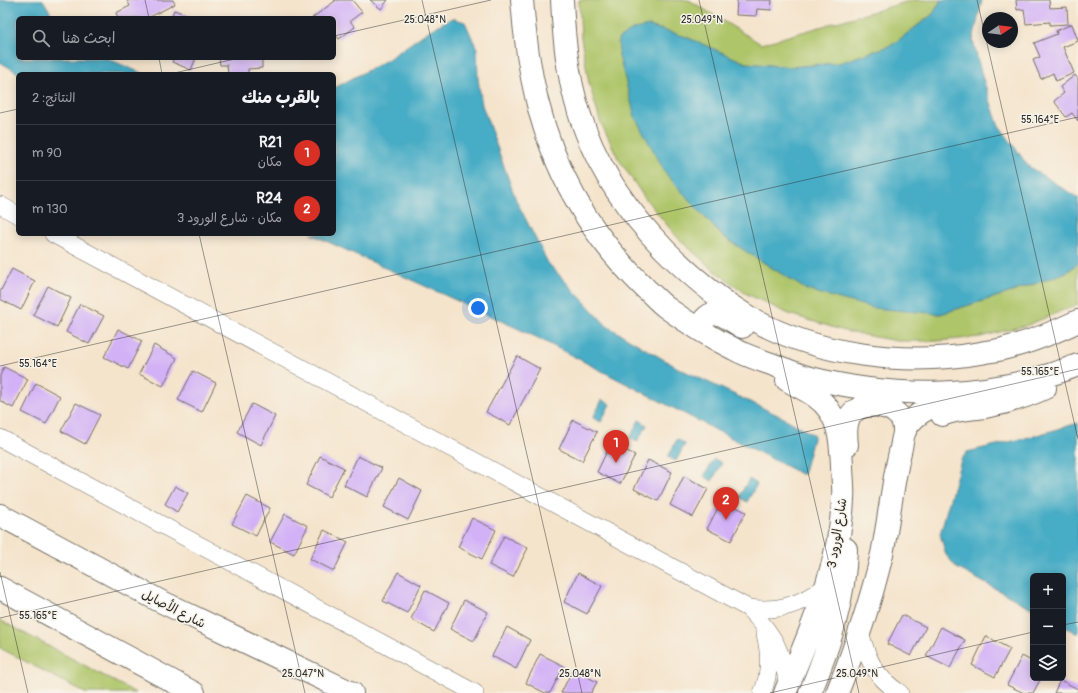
<!DOCTYPE html>
<html lang="ar">
<meta charset="utf-8">
<style>
:root{--surface:#171b24;--page:#20242c;--text:#f1f3f6;--muted:#9ea1a6;--line:#363941;--accent:#d93025}
body{margin:0;font-family:Pangolin,"Playpen Sans Arabic",sans-serif;background:var(--page);color:var(--text);direction:rtl}
.controls{position:absolute;right:12px;bottom:12px;display:grid;overflow:hidden;border-radius:6px;box-shadow:0 2px 10px #0003}
.controls button{width:36px;height:36px;display:grid;place-items:center;padding:0;border:0;border-bottom:1px solid var(--line);background:var(--surface);color:var(--text);font:20px sans-serif}
.compass{position:absolute;left:982px;top:12px;width:36px;height:36px;border-radius:50%;background:var(--surface);box-shadow:0 2px 10px #0003;rotate:77deg}
.you{position:absolute;left:478px;top:308px;width:14px;height:14px;margin:-10px;border:3px solid #fff;border-radius:50%;background:#1a73e8;box-shadow:0 0 0 6px #1a73e833}
.badge{display:grid;place-items:center;width:26px;height:26px;border-radius:50%;background:var(--accent);color:#fff;font-size:13px;font-weight:700}
.pin{position:absolute;translate:-50% -33px;filter:drop-shadow(0 1px 2px #0008)}
.pin::after{content:'';position:absolute;top:21px;width:14px;height:12px;background:inherit;clip-path:polygon(0 0,100% 0,50% 100%)}
.list{margin:0;padding:0;list-style:none}
h2{display:flex;justify-content:space-between;align-items:center;height:52px;margin:0;padding:0 16px;font-size:17px}
h2 small{font-size:13px;font-weight:400;color:var(--muted)}
.list li{display:grid;grid-template-columns:26px 1fr auto;gap:12px;align-items:center;box-sizing:border-box;height:56px;padding:0 16px;border-top:1px solid var(--line)}
.list b{display:block;font-size:15px;white-space:nowrap}
.list p{margin:0;font-size:13px;white-space:nowrap;color:var(--muted)}
.list em{font-size:13px;font-style:normal;color:var(--muted)}
.icon{flex:none;width:22px;height:22px;fill:none;stroke:currentColor;stroke-width:2;stroke-linecap:round;stroke-linejoin:round}
.map{position:relative;flex:none;width:1078px;height:693px;overflow:hidden;direction:ltr}
.search{position:absolute;background:var(--surface);box-shadow:0 2px 10px #0003;left:16px;top:16px;width:320px;height:44px;display:flex;align-items:center;gap:10px;box-sizing:border-box;padding:0 14px;border-radius:6px;color:var(--muted);font-size:15px}
.panel{position:absolute;background:var(--surface);box-shadow:0 2px 10px #0003;left:16px;top:72px;width:320px;height:164px;border-radius:6px;direction:rtl}
.map>svg:first-child{display:block}
</style>
<div class="map">
<svg width="1078" height="693" viewBox="0 0 1078 693">
<rect width="100%" height="100%" fill="#f7f3e8"/>
<filter id="ink" filterUnits="userSpaceOnUse"><feTurbulence type="fractalNoise" baseFrequency=".025" numOctaves="2"/><feDisplacementMap in="SourceGraphic" scale="8" xChannelSelector="R" yChannelSelector="G"/><feConvolveMatrix kernelMatrix="1 2 1 2 8 2 1 2 1" color-interpolation-filters="sRGB"/></filter>
<filter id="wash" filterUnits="userSpaceOnUse"><feTurbulence type="fractalNoise" baseFrequency=".012" numOctaves="4" result="noise"/><feDisplacementMap in="SourceGraphic" scale="16" xChannelSelector="R" yChannelSelector="G"/><feGaussianBlur stdDeviation="0.9" result="paint"/><feColorMatrix in="noise" values="0 0 0 0 0 0 0 0 0 0 0 0 0 0 0 0 0 1.4 0 .05"/><feComposite in="paint" operator="in"/></filter>
<g filter="url(#wash)">
<rect width="100%" height="100%" fill="#f5e4cc"/>
<path fill="#aec569" stroke="#6c784a" d="M 579,0 L 689,0 L 761,44 L 913,0 L 941,0 L 933,14 L 892,45 L 839,63 L 790,67 L 746,63 L 686,37 L 649,26 L 666,174 L 722,236 L 807,290 L 940,314 L 1012,292 L 1067,272 L 1078,263 L 1078,304 L 1028,325 L 980,337 L 938,341 L 897,341 L 848,332 L 789,314 L 745,293 L 711,268 L 677,237 L 644,197 L 618,158 L 600,121 L 589,83 L 581,38 Z
M 0,620 L 136,693 L 85,693 L 0,648 Z"/>
<path fill="#46acc5" stroke="#386c78" d="M 0,0 L 43,0 L 54,18 L 18,18 L 18,58 L 106,58 L 144,74 L 20,74 L 0,62 Z
M 941,0 L 982,0 L 973,41 L 982,76 L 998,124 L 1028,166 L 1078,198 L 1078,263 L 1067,272 L 1012,292 L 940,314 L 873,308 L 807,290 L 722,236 L 666,174 L 635,117 L 619,56 L 618,39 L 634,29 L 649,26 L 686,37 L 746,63 L 790,67 L 839,63 L 892,45 L 933,14 Z
M 452,18 L 465,22 L 477,49 L 478,79 L 482,105 L 516,200 L 548,263 L 607,326 L 678,368 L 782,417 L 814,435 L 803,475 L 534,336 L 311,234 L 334,234 L 334,88 L 387,60 L 430,30 Z
M 602,400 L 610,404 L 601,422 L 593,418 Z
M 639,420 L 647,425 L 637,442 L 630,438 Z
M 1078,423 L 1078,634 L 1063,626 L 1063,576 L 1033,576 L 1033,609 L 957,568 L 946,555 L 940,534 L 961,460 L 967,452 L 1034,436 Z
M 677,439 L 685,444 L 676,461 L 668,457 Z
M 714,459 L 722,463 L 712,481 L 704,476 Z
M 749,479 L 757,484 L 747,502 L 739,497 Z"/>
<g id="blocks">
<path fill="#d2b1f7" d="M 127,0 L 173,0 L 175,4 L 148,18 L 118,18 L 116,13 L 130,6 Z
M 334,0 L 352,0 L 362,12 L 350,21 L 355,27 L 339,39 L 334,33 L 334,18 L 312,18 L 335,1 Z
M 370,0 L 388,0 L 381,9 Z
M 737,0 L 772,0 L 771,10 L 757,9 L 756,16 L 736,15 Z
M 1016,0 L 1049,0 L 1050,8 L 1067,7 L 1068,24 L 1050,25 L 1050,22 L 1026,24 L 1024,9 L 1017,10 Z
M 174,10 L 191,16 L 190,18 L 171,18 Z
M 1072,24 L 1078,41 L 1063,47 L 1074,73 L 1056,81 L 1053,73 L 1041,79 L 1033,60 L 1040,57 L 1034,43 L 1057,34 L 1056,31 Z
M 174,58 L 196,58 L 191,70 L 172,62 Z
M 219,58 L 262,58 L 262,68 L 248,69 L 248,74 L 228,74 L 227,65 L 220,65 Z
M 1075,75 L 1078,79 L 1078,121 L 1072,113 L 1066,117 L 1054,101 L 1064,93 L 1060,87 Z
M 12,269 L 35,281 L 21,310 L 0,299 L 0,292 Z
M 48,286 L 71,298 L 57,327 L 33,315 Z
M 80,304 L 104,316 L 89,344 L 66,332 Z
M 118,329 L 142,341 L 128,369 L 104,357 Z
M 154,345 L 177,358 L 163,386 L 139,374 Z
M 517,356 L 540,369 L 510,425 L 486,412 Z
M 4,367 L 28,379 L 13,408 L 0,401 L 0,376 Z
M 193,371 L 216,383 L 202,412 L 178,400 Z
M 36,383 L 60,396 L 46,424 L 22,412 Z
M 76,403 L 100,415 L 85,444 L 61,431 Z
M 252,404 L 275,416 L 261,445 L 237,432 Z
M 573,420 L 597,432 L 582,461 L 559,449 Z
M 611,443 L 635,455 L 620,484 L 597,472 Z
M 320,456 L 344,468 L 329,497 L 306,485 Z
M 358,456 L 382,468 L 367,497 L 344,485 Z
M 648,460 L 672,472 L 658,501 L 634,489 Z
M 684,476 L 708,489 L 693,517 L 670,505 Z
M 399,478 L 422,491 L 408,520 L 384,507 Z
M 175,486 L 188,493 L 177,512 L 165,504 Z
M 247,496 L 270,508 L 256,536 L 232,524 Z
M 722,500 L 746,512 L 731,541 L 707,529 Z
M 285,514 L 308,526 L 294,554 L 270,542 Z
M 472,518 L 496,530 L 482,559 L 458,547 Z
M 324,530 L 348,542 L 334,571 L 310,559 Z
M 504,536 L 528,548 L 513,577 L 489,565 Z
M 398,572 L 421,585 L 407,613 L 383,601 Z
M 578,573 L 602,586 L 587,614 L 564,602 Z
M 425,590 L 449,603 L 434,632 L 411,619 Z
M 464,600 L 488,612 L 474,641 L 450,629 Z
M 902,615 L 926,627 L 911,656 L 887,644 Z
M 507,627 L 530,640 L 516,669 L 492,656 Z
M 941,627 L 965,640 L 950,668 L 926,656 Z
M 986,636 L 1010,649 L 995,677 L 972,665 Z
M 540,654 L 564,666 L 550,693 L 545,693 L 526,683 Z
M 1022,656 L 1033,662 L 1033,678 L 1041,678 L 1033,693 L 1024,693 L 1007,685 Z
M 573,669 L 597,682 L 591,693 L 561,693 Z
M 1060,680 L 1078,689 L 1078,693 L 1054,693 Z"/>
</g>
</g>
<g filter="url(#ink)">
<use href="#blocks" fill-opacity="0" stroke="#726c63" stroke-width="1"/>
<g fill="none" stroke-linecap="round" stroke-linejoin="round">
<defs>
<path id="street" d="M 0,205 L 18,215
M 53,234 L 748,608 C 774,635 781,648 788,685
M 0,438 L 475,693
M 748,608 C 780,612 799,605 825,587
M 860,631 C 867,659 875,677 900,693
M 762,693 C 770,675 770,654 765,634"/>
<path id="secondary" d="M 522,0 C 527,69 540,135 574,196 C 593,231 618,262 646,289 C 653,295 659,302 667,308 C 688,323 710,337 734,349 C 746,356 760,360 774,365 C 785,369 796,374 807,377 C 897,400 991,399 1078,365
M 562,0 C 564,45 569,90 586,132 C 603,177 632,216 665,250 C 690,275 717,298 747,316 C 816,356 904,366 981,353 C 989,351 998,351 1006,348 C 1031,342 1055,332 1078,321
M 700,330 C 702,319 710,310 722,315 C 729,318 735,323 742,327
M 942,415 C 955,409 971,409 985,407 C 1006,403 1026,397 1045,388
M 847,445 C 846,436 845,426 849,418 C 857,401 887,403 898,415 C 903,419 904,425 904,432
M 0,515 L 158,600 L 352,693
M 0,588 L 194,693
M 785,693 C 810,631 840,567 843,499 C 844,488 842,476 842,465 C 841,446 840,426 829,410 C 819,395 802,389 787,380
M 810,693 C 829,647 845,599 846,549
M 837,693 C 855,648 871,601 882,554 C 889,520 892,486 900,452 C 902,446 902,437 905,431 C 914,411 937,403 957,401"/>
</defs>
<use href="#street" stroke="#726c63" stroke-width="18"/>
<use href="#secondary" stroke="#726c63" stroke-width="24"/>
<use href="#street" stroke="#fff" stroke-width="17"/>
<use href="#secondary" stroke="#fff" stroke-width="22"/>
</g>
</g>
<path fill="none" stroke="#2b2b2b" stroke-width="1" stroke-opacity="0.45" d="M 145,0 L 149,18M 422,0 L 582,693M 699,0 L 859,693M 977,0 L 1078,439M 334,36 L 491,0M 159,58 L 162,74M 170,74 L 239,58M 0,113 L 18,109M 199,234 L 305,693M 0,366 L 1078,117M 0,572 L 28,693M 0,618 L 1078,369M 1063,625 L 1078,622M 770,693 L 1033,632"/>
<g text-anchor="middle" stroke-width="3" stroke-linejoin="round" paint-order="stroke">
<g font-size="13" fill="#2b2b2b" stroke="#f7f3e8">
<text transform="translate(836 533) rotate(-81)" y="5">شارع الورود 3</text>
<text transform="translate(174 608) rotate(27)" y="5">شارع الأصايل</text>
</g>
</g>
<g font-size="10" text-anchor="middle" fill="#2b2b2b" stroke="#f7f3e8" stroke-width="3" stroke-linejoin="round" paint-order="stroke">
<text x="425" y="23">25.048°N</text>
<text x="702" y="23">25.049°N</text>
<text x="1040" y="123">55.164°E</text>
<text x="38" y="367">55.164°E</text>
<text x="1040" y="375">55.165°E</text>
<text x="38" y="619">55.165°E</text>
<text x="303" y="677">25.047°N</text>
<text x="580" y="677">25.048°N</text>
<text x="857" y="677">25.049°N</text>
</g>
</svg>
<div class="controls">
<button>+</button>
<button>−</button>
<button><svg class="icon" aria-label="layers" viewBox="0 0 24 24"><path d="M12 4l9 5-9 5-9-5zM3 14l9 5 9-5"/></svg></button>
</div>
<svg class="compass" viewBox="-18 -18 36 36"><path d="M0-13l5 13h-10z" fill="#e53935"/><path d="M0 13l5-13h-10z" fill="#9ea1a6"/></svg>
<div class="you"></div>
<div class="pin badge" style="left:616px;top:463px">1</div>
<div class="pin badge" style="left:726px;top:520px">2</div>
<div class="search"><svg class="icon" aria-label="search" viewBox="0 0 24 24"><circle cx="10" cy="10" r="6"/><path d="M15 15l6 6"/></svg>ابحث هنا</div>
<section class="panel">
<h2>بالقرب منك<small>النتائج: 2</small></h2>
<ul class="list">
<li><span class="badge">1</span><div><b>R21</b><p>مكان</p></div><em>90 m</em></li>
<li><span class="badge">2</span><div><b>R24</b><p>مكان · شارع الورود 3</p></div><em>130 m</em></li>
</ul>
</section>
</div>
